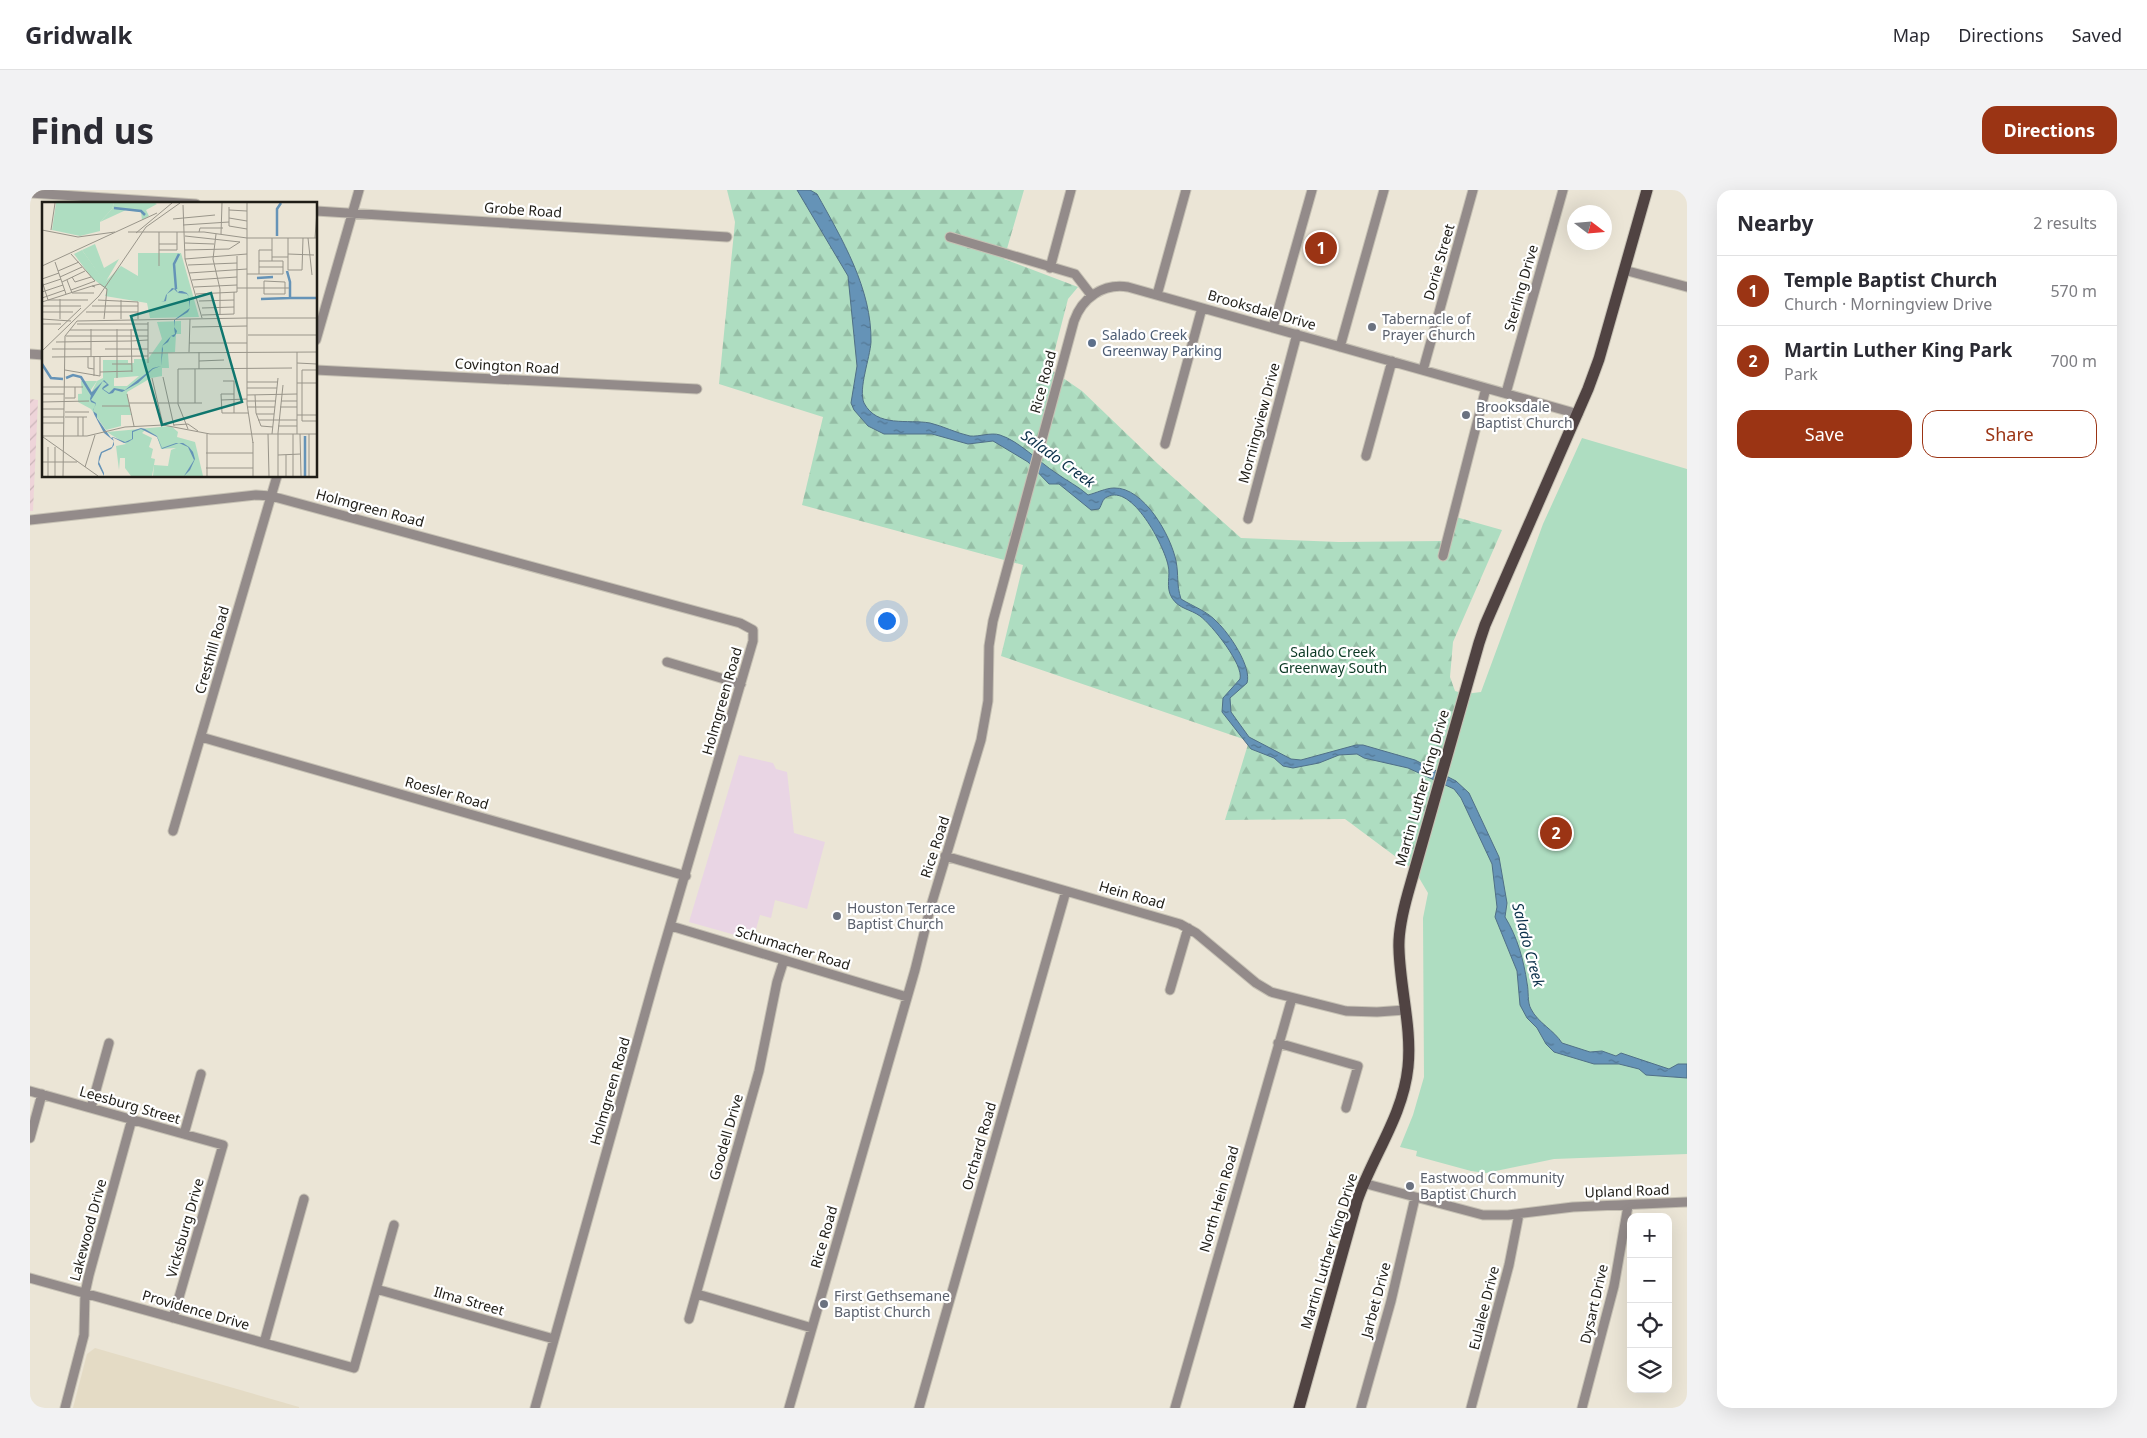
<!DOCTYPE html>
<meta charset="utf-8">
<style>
:root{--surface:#fff;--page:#f2f2f3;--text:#2b2b33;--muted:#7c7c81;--line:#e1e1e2;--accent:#9b3414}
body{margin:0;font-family:"Noto Sans",sans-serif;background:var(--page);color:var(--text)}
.controls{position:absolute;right:15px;bottom:15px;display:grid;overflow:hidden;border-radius:10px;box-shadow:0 5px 20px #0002}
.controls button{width:45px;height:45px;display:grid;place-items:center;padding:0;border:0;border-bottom:1px solid var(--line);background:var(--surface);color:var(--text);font:25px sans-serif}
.compass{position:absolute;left:1537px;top:15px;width:45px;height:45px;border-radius:50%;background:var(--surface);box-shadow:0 5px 20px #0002;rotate:106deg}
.you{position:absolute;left:856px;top:430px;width:18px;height:18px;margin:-12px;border:4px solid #fff;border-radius:50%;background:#1a73e8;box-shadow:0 0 0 8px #1a73e833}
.badge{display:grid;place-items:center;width:32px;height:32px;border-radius:50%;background:var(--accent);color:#fff;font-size:16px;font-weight:700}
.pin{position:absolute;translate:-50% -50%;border:2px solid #fff;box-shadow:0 1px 5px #0006}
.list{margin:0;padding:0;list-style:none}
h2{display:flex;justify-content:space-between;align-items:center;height:65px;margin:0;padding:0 20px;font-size:21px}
h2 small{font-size:16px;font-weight:400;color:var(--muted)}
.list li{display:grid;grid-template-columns:32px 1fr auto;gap:15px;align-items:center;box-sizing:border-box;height:70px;padding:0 20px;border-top:1px solid var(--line)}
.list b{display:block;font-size:19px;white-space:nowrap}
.list p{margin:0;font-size:16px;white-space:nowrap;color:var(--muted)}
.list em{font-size:16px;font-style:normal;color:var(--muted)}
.actions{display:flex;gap:10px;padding:15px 20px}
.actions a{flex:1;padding:11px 0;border:1px solid var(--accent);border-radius:15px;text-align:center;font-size:18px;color:var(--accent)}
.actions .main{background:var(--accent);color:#fff}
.icon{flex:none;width:28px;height:28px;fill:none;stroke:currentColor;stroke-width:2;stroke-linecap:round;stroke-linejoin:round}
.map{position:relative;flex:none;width:1657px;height:1218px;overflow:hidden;border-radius:15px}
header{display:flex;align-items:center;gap:30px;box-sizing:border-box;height:70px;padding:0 25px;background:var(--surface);border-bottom:1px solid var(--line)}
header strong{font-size:24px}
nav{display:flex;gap:28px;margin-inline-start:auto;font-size:18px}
.intro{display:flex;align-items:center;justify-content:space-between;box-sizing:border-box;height:120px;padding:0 30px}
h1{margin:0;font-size:35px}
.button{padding:12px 22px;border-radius:15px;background:var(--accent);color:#fff;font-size:18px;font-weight:700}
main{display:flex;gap:30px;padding:0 30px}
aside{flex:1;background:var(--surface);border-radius:15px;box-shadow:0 5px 20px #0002}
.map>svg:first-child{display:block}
</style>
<header>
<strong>Gridwalk</strong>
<nav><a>Map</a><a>Directions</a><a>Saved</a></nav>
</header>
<div class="intro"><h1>Find us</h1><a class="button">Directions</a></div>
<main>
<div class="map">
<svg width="1657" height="1218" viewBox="0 0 1657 1218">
<defs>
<pattern id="industrial-furrows" width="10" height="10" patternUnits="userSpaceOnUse" patternTransform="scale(1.25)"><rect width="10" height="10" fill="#eed4d9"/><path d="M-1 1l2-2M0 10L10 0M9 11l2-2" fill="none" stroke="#ccb6ba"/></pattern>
<pattern id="forest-firs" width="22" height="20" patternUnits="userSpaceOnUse" patternTransform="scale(1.25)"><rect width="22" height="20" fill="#aeddc1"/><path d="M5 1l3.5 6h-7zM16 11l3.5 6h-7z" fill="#95bda5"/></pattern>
<pattern id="water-ripples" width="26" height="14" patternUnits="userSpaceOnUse" patternTransform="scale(1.25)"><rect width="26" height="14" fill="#6593b7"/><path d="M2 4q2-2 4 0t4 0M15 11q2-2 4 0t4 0" fill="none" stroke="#537794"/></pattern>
</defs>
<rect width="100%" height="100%" fill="#ebe5d6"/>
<path fill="#e4dbc5" d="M 65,1158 L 269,1217 L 269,1218 L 43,1218 L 57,1164 Z"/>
<path fill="url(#industrial-furrows)" d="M 0,209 L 8,210 L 3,321 L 0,321 Z"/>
<path fill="#e9d5e4" d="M 709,565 L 743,573 L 746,579 L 757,582 L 764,643 L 795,652 L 777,719 L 745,710 L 741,728 L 730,725 L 723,750 L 659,732 Z"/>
<path fill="#aeddc1" d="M 1552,248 L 1657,279 L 1657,964 L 1524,969 L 1456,983 L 1441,981 L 1386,966 L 1387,961 L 1370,957 L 1383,925 L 1394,887 L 1393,728 L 1398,703 L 1385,681 L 1435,504 L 1451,502 L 1513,334 Z"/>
<path fill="url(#forest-firs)" d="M 697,0 L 994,0 L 974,69 L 1048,97 L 1038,109 L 1020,179 L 1052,201 L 1128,274 L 1211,348 L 1309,352 L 1412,351 L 1421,354 L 1426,327 L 1472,340 L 1423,452 L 1420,487 L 1425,501 L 1435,504 L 1385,681 L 1315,629 L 1195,630 L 1219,551 L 971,466 L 993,375 L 772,315 L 793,227 L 689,194 L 705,32 Z"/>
<path fill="url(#water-ripples)" stroke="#507087" d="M 767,0 L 780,0 L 787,4 C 812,49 842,99 841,152 C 840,168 828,199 834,213 C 847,238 878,229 900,233 C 913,236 926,243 940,246 C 949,247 961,242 970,245 C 989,251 1009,272 1026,283 C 1037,291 1048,296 1058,305 C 1066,303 1076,298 1084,298 C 1114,297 1141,346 1146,371 C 1149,386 1146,393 1151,409 C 1164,417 1177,421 1187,432 C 1199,443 1222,477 1217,493 L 1200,508 L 1201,522 L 1219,547 L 1261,569 L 1271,570 L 1326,555 L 1333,555 L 1385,570 L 1426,591 L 1439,603 L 1469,667 L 1477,713 L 1475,727 C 1487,746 1494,771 1497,793 C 1499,801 1497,812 1501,819 C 1508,833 1524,840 1532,853 L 1560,862 L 1572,861 L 1586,866 L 1591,863 L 1639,879 L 1648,874 L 1657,874 L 1657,888 L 1616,885 L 1609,879 L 1589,874 L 1564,874 L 1524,862 L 1516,854 L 1507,838 L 1497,828 L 1490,815 L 1487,781 L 1465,727 L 1467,717 L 1462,674 L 1431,608 L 1424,599 L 1378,578 L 1334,568 L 1327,564 L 1309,565 L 1289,573 L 1263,578 L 1253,576 L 1244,568 L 1221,559 L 1192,522 L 1193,508 L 1210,489 C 1214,475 1182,435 1170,426 C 1160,419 1149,419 1142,408 C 1135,397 1141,386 1138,375 C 1134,356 1102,293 1077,307 C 1072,309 1072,315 1069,319 L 1061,320 L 1029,294 L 1019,294 L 998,272 L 963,251 L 938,254 L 902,244 L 854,244 L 838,236 L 824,220 L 821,213 L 827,176 L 818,86 Z"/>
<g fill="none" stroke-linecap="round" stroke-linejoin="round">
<defs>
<path id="minor" d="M 0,3 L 166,14
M 286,21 L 697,47
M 920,47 L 1045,84 L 1062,106
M 1020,78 L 1041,0
M 1594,80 L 1657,97
M 1127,105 L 1156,0
M 1243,138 L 1282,0
M 286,150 L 329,0
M 1310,157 L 1354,0
M 0,164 L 14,165
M 286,180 L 667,199
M 1393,180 L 1443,0
M 1476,203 L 1533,0
M 1135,254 L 1172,118
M 1336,266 L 1362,171
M 1218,329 L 1267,144
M 0,330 L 226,305 L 241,306 L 710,433 L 723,440 L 723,451 L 628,777 L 505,1218
M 1413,366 L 1456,198
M 637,472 L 711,494
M 171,547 L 656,686
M 143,641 L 247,286
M 915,666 L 1150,734 L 1166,743 L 1226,793 L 1241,802 L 1316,821 L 1347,822 L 1375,820
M 641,736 L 877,807
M 1140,800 L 1158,738
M 1248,853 L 1328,876 L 1316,918
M 0,901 L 193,955 L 143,1128
M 61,918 L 79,853
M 154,944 L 171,884
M 0,948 L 12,904
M 1333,993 L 1453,1025 L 1478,1025 L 1543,1017 L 1657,1012
M 0,1088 L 324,1178 L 364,1035
M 346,1099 L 524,1149
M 667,1104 L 782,1138
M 659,1129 L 729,881 L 747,792 L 754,770
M 234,1153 L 274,1009
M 35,1218 L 54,1145 L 55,1103 L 59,1085 L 102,929
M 759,1218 L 885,780 L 900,719 L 951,550 L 958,511 L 959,456 L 963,431 L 1044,131 C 1052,108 1073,93 1098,97 L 1548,224
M 889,1218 L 1036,701
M 1145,1218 L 1262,808
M 1331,1218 L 1361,1111 L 1385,1008
M 1441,1218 L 1479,1075 L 1489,1024
M 1552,1218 L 1584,1096 L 1598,1016"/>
<path id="major" d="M 1269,1218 L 1327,1011 C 1343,965 1373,926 1378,877 C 1382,838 1370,798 1369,759 C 1368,741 1373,721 1378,703 L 1449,453 L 1455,435 L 1558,199 L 1569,169 L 1617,0"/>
</defs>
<use href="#minor" stroke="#c6c1b4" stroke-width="11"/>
<use href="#major" stroke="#c6c1b4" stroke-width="13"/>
<use href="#minor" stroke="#938b8a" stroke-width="9"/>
<use href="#major" stroke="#504342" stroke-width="11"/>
</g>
<g fill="#6b7280" stroke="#fff" stroke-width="2">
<circle cx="1342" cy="137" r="5"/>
<circle cx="1436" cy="225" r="5"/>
<circle cx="807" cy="726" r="5"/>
<circle cx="1380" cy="996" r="5"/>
<circle cx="794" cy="1114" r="5"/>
</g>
<circle fill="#5c6f8a" stroke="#fff" stroke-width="2" cx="1062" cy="153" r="5"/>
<g text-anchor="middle" stroke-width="4.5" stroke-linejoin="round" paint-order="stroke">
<g font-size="14" fill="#1f1d17" stroke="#fff">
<text transform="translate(493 20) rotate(4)" y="5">Grobe Road</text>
<text transform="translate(1409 72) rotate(-74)" y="5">Dorie Street</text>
<text transform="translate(1491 98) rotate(-74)" y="5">Sterling Drive</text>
<text transform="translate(1232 120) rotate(16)" y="5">Brooksdale Drive</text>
<text transform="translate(477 176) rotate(3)" y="5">Covington Road</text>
<text transform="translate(1013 192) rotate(-75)" y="5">Rice Road</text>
<text transform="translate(1229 233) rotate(-75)" y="5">Morningview Drive</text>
<text transform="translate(340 318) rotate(15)" y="5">Holmgreen Road</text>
<text transform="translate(182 460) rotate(-74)" y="5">Cresthill Road</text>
<text transform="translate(692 511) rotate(-74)" y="5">Holmgreen Road</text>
<text transform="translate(1392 598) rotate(-74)" y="5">Martin Luther King Drive</text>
<text transform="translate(417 603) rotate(16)" y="5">Roesler Road</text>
<text transform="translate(905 657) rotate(-72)" y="5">Rice Road</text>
<text transform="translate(1102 705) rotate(16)" y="5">Hein Road</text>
<text transform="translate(763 758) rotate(17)" y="5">Schumacher Road</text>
<text transform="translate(580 901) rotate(-74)" y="5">Holmgreen Road</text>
<text transform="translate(100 915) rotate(16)" y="5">Leesburg Street</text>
<text transform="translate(696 947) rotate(-74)" y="5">Goodell Drive</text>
<text transform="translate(949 956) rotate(-74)" y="5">Orchard Road</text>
<text transform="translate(1597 1001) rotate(-2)" y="5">Upland Road</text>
<text transform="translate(1189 1009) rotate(-74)" y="5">North Hein Road</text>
<text transform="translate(155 1038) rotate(-74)" y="5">Vicksburg Drive</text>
<text transform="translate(58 1040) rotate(-75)" y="5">Lakewood Drive</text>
<text transform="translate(794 1047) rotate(-74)" y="5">Rice Road</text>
<text transform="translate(1299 1061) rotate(-73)" y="5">Martin Luther King Drive</text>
<text transform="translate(1346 1110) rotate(-75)" y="5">Jarbet Drive</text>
<text transform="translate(439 1111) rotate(16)" y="5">Ilma Street</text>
<text transform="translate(1564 1114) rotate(-77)" y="5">Dysart Drive</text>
<text transform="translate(1454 1118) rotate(-76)" y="5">Eulalee Drive</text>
<text transform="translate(166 1120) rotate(16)" y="5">Providence Drive</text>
</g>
<g font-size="14" fill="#5b616d" stroke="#fff" text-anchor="start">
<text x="1352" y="134">Tabernacle of<tspan x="1352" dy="16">Prayer Church</tspan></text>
<text x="1446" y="222">Brooksdale<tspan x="1446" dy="16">Baptist Church</tspan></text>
<text x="817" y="723">Houston Terrace<tspan x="817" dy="16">Baptist Church</tspan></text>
<text x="1390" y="993">Eastwood Community<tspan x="1390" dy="16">Baptist Church</tspan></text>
<text x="804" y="1111">First Gethsemane<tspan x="804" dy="16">Baptist Church</tspan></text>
</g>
<g font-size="14" fill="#4e5e75" stroke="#fff" text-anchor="start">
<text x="1072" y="150">Salado Creek<tspan x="1072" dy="16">Greenway Parking</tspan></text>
</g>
<g font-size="14" fill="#0b3924" stroke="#fff">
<text x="1303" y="467">Salado Creek<tspan x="1303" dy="16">Greenway South</tspan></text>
</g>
<g font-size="15" font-style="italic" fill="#0a2f49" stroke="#fff">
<text transform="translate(1028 269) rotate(36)" y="5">Salado Creek</text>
<text transform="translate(1498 755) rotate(75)" y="5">Salado Creek</text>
</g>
</g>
<g transform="translate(12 12)">
<rect width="275" height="275" fill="#ebe5d6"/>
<path d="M 14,1 L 72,1 L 70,7 L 58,20 L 58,29 L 38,34 L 10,28 ZM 40,48 L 63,80 L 79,64 L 96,74 L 96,51 L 139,51 L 157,115 L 108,116 L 105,101 L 63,94 L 65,88 L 49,75 L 32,52 ZM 39,179 L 55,179 L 46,192 L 40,192 ZM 129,224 L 136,230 L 135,235 L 153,240 L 161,274 L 111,274 L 112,263 L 126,264 L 129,248 L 134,246 L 119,247 L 115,234 L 103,228 L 100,231 L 110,236 L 107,245 L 111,247 L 109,256 L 113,257 L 110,274 L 89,274 L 83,266 L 83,256 L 78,256 L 77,268 L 74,244 L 84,242 L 65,230 Z" fill="#aeddc1"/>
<path d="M 72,1 L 113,1 L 115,2 L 104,8 L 107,14 L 100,18 L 99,10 L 84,8 L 58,20 L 70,7 ZM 53,42 L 62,66 L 77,57 L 63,81 L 40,48 ZM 139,119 L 139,132 L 134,132 L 133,150 L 126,151 L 127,166 L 120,166 L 120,174 L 109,176 L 85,190 L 89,213 L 79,213 L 79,224 L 64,228 L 49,207 L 36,200 L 36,192 L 49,191 L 55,179 L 61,176 L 61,158 L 86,158 L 86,161 L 92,161 L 92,157 L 106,157 L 120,137 L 115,120 ZM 97,174 L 85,184 L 72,184 L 72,176 Z" fill="#aeddc1" fill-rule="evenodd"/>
<path d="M 130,86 L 134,87 L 136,91 L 137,89 L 140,89 L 145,91 L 148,99 L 148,106 L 146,110 L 133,118 L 132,125 L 135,129 L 134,132 L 132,135 L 129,134 L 126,140 L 120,144 L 121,147 L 119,164 L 111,167 L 96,181 L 80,190 L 73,188 L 71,191 L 67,192 L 60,187 L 61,185 L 65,182 L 61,179 L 49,198 L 54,201 L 51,209 L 55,212 L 55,216 L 69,236 L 71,235 L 83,240 L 90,237 L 90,229 L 99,226 L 103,227 L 115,234 L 120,246 L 134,241 L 141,241 L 147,245 L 151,250 L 153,257 L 148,268 L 142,274 L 152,258 L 146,245 L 137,241 L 120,247 L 115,235 L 99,227 L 91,230 L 91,237 L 86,240 L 82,241 L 70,235 L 72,239 L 72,243 L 70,246 L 69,247 L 60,251 L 57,260 L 62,271 L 62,274 L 56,262 L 57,255 L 59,250 L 70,245 L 72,239 L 62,231 L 52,212 L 51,208 L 54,202 L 49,200 L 48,197 L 50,190 L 62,178 L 67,183 L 61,187 L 67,191 L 72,186 L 83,188 L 111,166 L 119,164 L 120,144 L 129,134 L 133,132 L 132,125 L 132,118 L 148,106 L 146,92 L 136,91 L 132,87 L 125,92 L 124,99 L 119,100 L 122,99 L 124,93 Z" fill="#6593b7"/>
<path fill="none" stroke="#6593b7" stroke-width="2.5" d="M 72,6 L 99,9 L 103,13M 235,34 L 235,7 L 239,1M 245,69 L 248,80 L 248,96 L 275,96M 215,76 L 231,75M 134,87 L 132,62 L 137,52M 219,97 L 248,96M 0,162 L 9,176 L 21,177M 24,176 L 31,173 L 39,175 L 50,193M 263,274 L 263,234"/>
<path fill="none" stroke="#99958a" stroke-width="1" d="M 205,1 L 205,202 L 211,241M 141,3 L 143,57 L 160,116M 187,5 L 187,24 L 205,27M 187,8 L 205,9M 187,16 L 205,19M 131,17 L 173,13M 141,23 L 187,20M 0,28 L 36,35 L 73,30M 9,28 L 13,1M 86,30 L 162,30 L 205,36 L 275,36M 117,30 L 117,64M 157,30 L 158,26 L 181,26M 94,31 L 130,1M 174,32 L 171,57 L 178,87 L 178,112M 179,32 L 180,1M 143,34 L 198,40M 230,36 L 230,59M 246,36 L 246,68 L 260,68 L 261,36M 266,36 L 270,73M 273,36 L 275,9M 143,41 L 172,42M 117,42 L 135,42M 117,48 L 135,48 L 135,30M 143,48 L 187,47 L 198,40M 246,52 L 272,53M 230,55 L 246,55M 143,57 L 205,52M 13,60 L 24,92M 146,63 L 195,61M 0,64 L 115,11M 217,65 L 241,65M 16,69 L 37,60M 147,71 L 205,67M 205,72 L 241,72 L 241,59 L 217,59M 217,72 L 217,48 L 230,48M 18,75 L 40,65M 30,75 L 33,80 L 49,75M 0,77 L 17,71M 25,78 L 30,91 L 52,91M 150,78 L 195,75M 0,79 L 6,98 L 46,98M 222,79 L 243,80 L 243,92 L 222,92 ZM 20,80 L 43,69M 1,83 L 19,77M 53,85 L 50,84 L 58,82 L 65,87 L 62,117M 152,85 L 195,83M 195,86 L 247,86M 29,88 L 53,79 L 29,52M 0,90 L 21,83M 192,90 L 192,112M 154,92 L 195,90 L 195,54M 0,96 L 23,88M 18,97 L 18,117M 56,98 L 96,100 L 96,117M 79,98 L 79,117M 157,99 L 192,98M 0,100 L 50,84M 0,104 L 39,104M 50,104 L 96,104M 160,106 L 192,105M 0,110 L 31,110M 44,110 L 96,110M 160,113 L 192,112M 205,116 L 275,116M 0,117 L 29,119M 106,120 L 106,161M 0,122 L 19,122M 35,122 L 106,122M 150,125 L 205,124M 49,127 L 49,154M 75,127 L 75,176M 89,127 L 90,170M 16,128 L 39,106M 28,128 L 106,128M 206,133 L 275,133M 24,134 L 106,134M 89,139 L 106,138M 14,140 L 89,139M 147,141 L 205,141M 10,147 L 49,147M 63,147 L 106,147M 0,149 L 57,94 L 104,25 L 138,1M 147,150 L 148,117M 107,151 L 275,150M 52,154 L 52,174M 10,155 L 106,154M 46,155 L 46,166 L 52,167M 157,159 L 182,158M 255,161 L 275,162M 70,162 L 90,162M 157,167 L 157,150M 23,168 L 58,174 L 58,154M 275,168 L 260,168 L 260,219 L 275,219M 58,170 L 90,169M 121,175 L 132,224M 110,176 L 121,223M 181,179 L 192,179 L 192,211M 205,180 L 236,180M 255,181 L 275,181M 0,185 L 41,185M 205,186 L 235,186M 0,192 L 22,192M 85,192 L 92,224M 192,192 L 179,192 L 180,211 L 206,211M 205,193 L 255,192M 213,193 L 214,211 L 219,224 L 231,225M 23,196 L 33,196 L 33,185M 179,198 L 205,197M 205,199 L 234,199M 239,199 L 255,199M 0,200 L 47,199M 87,201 L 160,201M 153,201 L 153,167M 60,204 L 88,204M 206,205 L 233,205M 238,205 L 255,205M 0,207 L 22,207M 23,210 L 47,210M 214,212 L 232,212M 255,213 L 275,213M 0,215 L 22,215M 23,215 L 45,215M 41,215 L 41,234M 216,218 L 255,218M 0,221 L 22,221M 132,223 L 146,222 L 156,229M 236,224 L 255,224M 146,227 L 136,202 L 136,167 L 250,166M 226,232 L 227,274M 230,232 L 236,176M 251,232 L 251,274M 255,232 L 255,150M 258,232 L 259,274M 267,232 L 267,274M 0,234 L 45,234 L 83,225 L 121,223 L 168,232 L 275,232M 36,234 L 36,215M 1,235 L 56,274M 211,240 L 211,274M 6,245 L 6,274M 13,245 L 13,274M 164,251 L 211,251M 236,253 L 259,252M 244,253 L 244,274M 0,260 L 35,260M 43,265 L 53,233M 164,266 L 211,266M 21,274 L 23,134 L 35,119 L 205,116M 165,274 L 165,232M 236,274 L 236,231 L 241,183"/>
<path fill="#0f766e" fill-opacity="0.15" stroke="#0f766e" stroke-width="2.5" d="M 169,91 L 200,200 L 120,223 L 89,114 Z"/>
<rect width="275" height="275" fill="none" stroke="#1f1d17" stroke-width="2.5"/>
</g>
</svg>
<div class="controls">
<button>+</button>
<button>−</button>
<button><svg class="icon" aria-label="locate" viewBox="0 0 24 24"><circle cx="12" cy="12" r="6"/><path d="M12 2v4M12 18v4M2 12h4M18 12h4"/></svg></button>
<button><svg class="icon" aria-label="layers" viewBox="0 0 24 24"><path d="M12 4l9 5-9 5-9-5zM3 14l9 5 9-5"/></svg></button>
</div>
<svg class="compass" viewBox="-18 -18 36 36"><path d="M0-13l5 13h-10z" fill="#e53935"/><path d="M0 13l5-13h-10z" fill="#7c7c81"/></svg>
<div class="you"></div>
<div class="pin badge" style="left:1291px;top:58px">1</div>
<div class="pin badge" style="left:1526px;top:643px">2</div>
</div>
<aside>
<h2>Nearby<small>2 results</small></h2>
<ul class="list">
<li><span class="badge">1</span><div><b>Temple Baptist Church</b><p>Church · Morningview Drive</p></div><em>570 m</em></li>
<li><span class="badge">2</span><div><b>Martin Luther King Park</b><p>Park</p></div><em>700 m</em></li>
</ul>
<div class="actions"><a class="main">Save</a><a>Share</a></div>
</aside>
</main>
